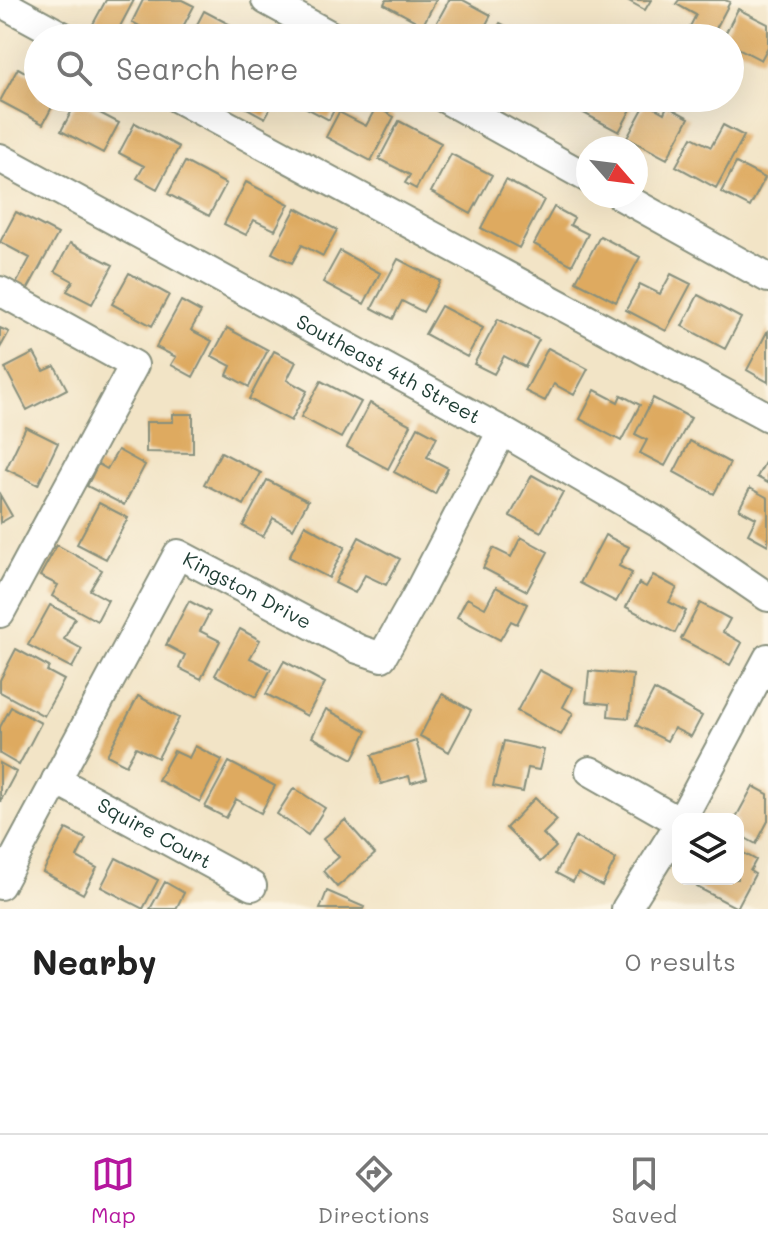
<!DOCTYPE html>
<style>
:root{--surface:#fff;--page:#f6f6f6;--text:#222;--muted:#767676;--line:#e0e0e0;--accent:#b5179e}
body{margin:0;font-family:Mali,sans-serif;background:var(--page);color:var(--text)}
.controls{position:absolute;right:24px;bottom:24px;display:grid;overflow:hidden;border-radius:16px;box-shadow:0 8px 32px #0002}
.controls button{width:72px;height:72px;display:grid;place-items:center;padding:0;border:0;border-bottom:2px solid var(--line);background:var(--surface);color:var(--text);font:40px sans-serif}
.compass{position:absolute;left:576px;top:136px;width:72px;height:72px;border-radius:50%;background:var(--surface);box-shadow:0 8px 32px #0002;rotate:118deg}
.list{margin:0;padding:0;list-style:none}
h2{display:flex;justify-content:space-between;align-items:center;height:104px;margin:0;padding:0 32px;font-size:34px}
h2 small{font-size:26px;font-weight:400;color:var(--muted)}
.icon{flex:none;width:44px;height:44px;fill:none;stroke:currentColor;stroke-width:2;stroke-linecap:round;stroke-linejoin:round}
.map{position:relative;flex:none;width:768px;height:909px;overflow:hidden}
.search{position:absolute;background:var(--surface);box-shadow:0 8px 32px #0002;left:24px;right:24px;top:24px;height:88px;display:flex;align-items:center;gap:20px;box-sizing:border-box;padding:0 28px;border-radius:44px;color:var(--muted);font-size:30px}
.sheet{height:224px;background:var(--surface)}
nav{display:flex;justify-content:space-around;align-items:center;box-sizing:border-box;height:112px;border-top:2px solid var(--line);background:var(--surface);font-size:22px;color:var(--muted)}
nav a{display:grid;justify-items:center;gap:4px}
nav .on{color:var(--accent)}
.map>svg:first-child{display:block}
</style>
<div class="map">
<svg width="768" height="909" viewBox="0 0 768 909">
<rect width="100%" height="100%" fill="#fcf5e5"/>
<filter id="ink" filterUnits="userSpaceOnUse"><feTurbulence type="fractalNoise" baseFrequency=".0125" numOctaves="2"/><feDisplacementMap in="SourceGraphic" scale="16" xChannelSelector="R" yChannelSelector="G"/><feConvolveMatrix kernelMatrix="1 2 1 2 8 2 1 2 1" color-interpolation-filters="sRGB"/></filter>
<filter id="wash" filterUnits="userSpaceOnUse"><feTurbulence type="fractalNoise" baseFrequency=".006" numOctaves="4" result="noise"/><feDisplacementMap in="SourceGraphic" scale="32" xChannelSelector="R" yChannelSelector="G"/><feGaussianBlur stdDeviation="1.8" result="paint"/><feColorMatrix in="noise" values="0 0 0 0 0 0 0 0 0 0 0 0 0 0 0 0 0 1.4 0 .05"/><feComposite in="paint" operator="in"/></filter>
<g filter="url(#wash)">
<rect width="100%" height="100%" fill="#f2e4c6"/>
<g id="blocks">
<path fill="#deaa61" d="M 106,0 L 134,0 L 115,36 L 93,24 Z
M 143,0 L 182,0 L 194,6 L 177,38 L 161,38 L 132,22 Z
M 386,0 L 436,0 L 423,25 L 384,4 Z
M 449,0 L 463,0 L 491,15 L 479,38 L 446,38 L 432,31 Z
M 627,0 L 651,0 L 645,10 Z
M 679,0 L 725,0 L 730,2 L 711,38 L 684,38 L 696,15 L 676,4 Z
M 738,9 L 768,24 L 768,47 L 761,60 L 730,44 L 730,38 L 723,38 Z
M 204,11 L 244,32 L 241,38 L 190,38 Z
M 500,23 L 528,38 L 492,38 Z
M 18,68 L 38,79 L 38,98 L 57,98 L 43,124 L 0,101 Z
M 248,98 L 276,98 L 265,118 L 243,106 Z
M 288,98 L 340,98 L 329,120 Z
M 557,98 L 574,98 L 570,105 Z
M 585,98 L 637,98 L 619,132 L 578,110 Z
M 77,101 L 119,123 L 103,153 L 61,131 Z
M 646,103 L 664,113 L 667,106 L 689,118 L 667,159 L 627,138 Z
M 376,107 L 394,117 L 371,161 L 326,137 L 339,112 L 366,126 Z
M 399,121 L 441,143 L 416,189 L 405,183 L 410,175 L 379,159 Z
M 135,123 L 179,147 L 157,189 L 137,178 L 144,166 L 119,153 Z
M 723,125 L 744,136 L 716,188 L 676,166 L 692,137 L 711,147 Z
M 451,154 L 492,175 L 471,214 L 431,192 Z
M 185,162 L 226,184 L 209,216 L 168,194 Z
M 736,163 L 765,178 L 750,207 L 721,192 Z
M 506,180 L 544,200 L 519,248 L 481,228 Z
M 246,182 L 289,204 L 275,230 L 254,220 L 246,235 L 224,224 Z
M 554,207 L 574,218 L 570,225 L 588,234 L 572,265 L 534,244 Z
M 296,208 L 337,230 L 323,256 L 302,245 L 292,263 L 272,253 Z
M 16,212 L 58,234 L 25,294 L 14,288 L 30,258 L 0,242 Z
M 600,236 L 640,257 L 616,302 L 576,281 Z
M 70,243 L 113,265 L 92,304 L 67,291 L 73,281 L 55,271 Z
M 340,251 L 380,273 L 364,304 L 323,282 Z
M 398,259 L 440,281 L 423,312 L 402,301 L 393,319 L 372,308 Z
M 129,273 L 169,295 L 152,326 L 112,304 Z
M 671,274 L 691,284 L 666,331 L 626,310 L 640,284 L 660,294 Z
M 698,295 L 741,318 L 725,349 L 682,326 Z
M 181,301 L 201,312 L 191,330 L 212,341 L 193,377 L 171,365 L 176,357 L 156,347 Z
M 441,306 L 483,328 L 467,357 L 425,334 Z
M 498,319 L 539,340 L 525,367 L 504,356 L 494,374 L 474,364 Z
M 0,328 L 9,332 L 0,348 Z
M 227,328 L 268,350 L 249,387 L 227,375 L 231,366 L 212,356 Z
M 768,330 L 768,382 L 747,370 Z
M 548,348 L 588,369 L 574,395 L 554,384 L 545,401 L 525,391 Z
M 274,351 L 296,362 L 287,380 L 307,391 L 291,421 L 249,399 Z
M 34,353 L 44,371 L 55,366 L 67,389 L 27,410 L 5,368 Z
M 321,381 L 361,402 L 341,438 L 301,417 Z
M 595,390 L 618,402 L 621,395 L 640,405 L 621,441 L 580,419 Z
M 653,398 L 691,418 L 665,466 L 640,453 L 647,440 L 635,434 Z
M 370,403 L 411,425 L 388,469 L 347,447 Z
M 173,414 L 193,414 L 193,453 L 146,452 L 146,422 L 173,422 Z
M 26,427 L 58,443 L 38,485 L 6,469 Z
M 418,427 L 437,437 L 427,457 L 448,468 L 435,494 L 394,472 Z
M 690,441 L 730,463 L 714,494 L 674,472 Z
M 118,450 L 145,465 L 124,505 L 87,486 L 98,464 L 107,469 Z
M 221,452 L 261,473 L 244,505 L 204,484 Z
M 768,457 L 768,483 L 757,477 Z
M 532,475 L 563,492 L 541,532 L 510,516 Z
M 267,480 L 308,501 L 293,529 L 273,518 L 263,537 L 243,526 Z
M 750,488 L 768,498 L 768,545 L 748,534 L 756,518 L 739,509 Z
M 0,495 L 12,516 L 0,523 Z
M 99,503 L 128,518 L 106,559 L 77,544 Z
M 305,525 L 345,547 L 329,578 L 289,557 Z
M 605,535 L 629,547 L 619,566 L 632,573 L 616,602 L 580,583 Z
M 359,537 L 400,559 L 386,585 L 365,575 L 355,593 L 335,583 Z
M 521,537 L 548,552 L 527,591 L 483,568 L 493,548 L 511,557 Z
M 57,545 L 102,570 L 90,590 L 108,600 L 97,621 L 52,596 L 58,585 L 40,576 Z
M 653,575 L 677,588 L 669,602 L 686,611 L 675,633 L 626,607 L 639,583 L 646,587 Z
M 496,587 L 527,604 L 517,624 L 511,621 L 500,640 L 457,617 L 467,598 L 485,608 Z
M 189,601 L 210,612 L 200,631 L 220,641 L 201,679 L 179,668 L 185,655 L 166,645 Z
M 700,603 L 730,619 L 723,632 L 742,643 L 730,665 L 681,639 Z
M 50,605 L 75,618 L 64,639 L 82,649 L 72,668 L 28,645 Z
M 240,629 L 260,640 L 250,658 L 271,669 L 256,697 L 215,675 Z
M 16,649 L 49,667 L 47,671 L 64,680 L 44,716 L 0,692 L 0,680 Z
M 284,661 L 325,683 L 307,716 L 266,694 Z
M 539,670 L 573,688 L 563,707 L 573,713 L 561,735 L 517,711 Z
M 589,671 L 633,675 L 629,718 L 608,716 L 609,704 L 586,702 Z
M 654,690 L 702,716 L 691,737 L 674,728 L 667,741 L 636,725 Z
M 442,694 L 471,710 L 449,752 L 420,736 Z
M 138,696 L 179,718 L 158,758 L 136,747 L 126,765 L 107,755 Z
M 11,707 L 41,723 L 19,765 L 0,754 L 0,727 Z
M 326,709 L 367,731 L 353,759 L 312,737 Z
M 416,741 L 427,778 L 411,783 L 409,776 L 381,784 L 372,755 Z
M 504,741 L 544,750 L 539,770 L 528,768 L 523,792 L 493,786 Z
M 195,746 L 222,760 L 200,802 L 158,780 L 174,751 L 189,758 Z
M 229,762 L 275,786 L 261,813 L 236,799 L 226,818 L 205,807 Z
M 0,763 L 16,772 L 0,802 Z
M 753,786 L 768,794 L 768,821 L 756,844 L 738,834 L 738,819 L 735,819 Z
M 294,788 L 325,808 L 308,835 L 277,814 Z
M 535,798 L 557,820 L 543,834 L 556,847 L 540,862 L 506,828 Z
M 345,820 L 375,854 L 337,887 L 323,871 L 339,857 L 323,839 Z
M 66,829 L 86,839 L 77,857 L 97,868 L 83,894 L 43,872 Z
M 575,837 L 616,859 L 602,886 L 578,873 L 573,882 L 556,873 Z
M 738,850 L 756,860 L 750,871 L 755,874 L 737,908 L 697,887 L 701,879 L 738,879 Z
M 116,858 L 158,880 L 143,909 L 101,887 Z
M 165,882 L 184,893 L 176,909 L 150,909 Z
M 327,891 L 364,907 L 363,909 L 320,909 Z"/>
</g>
</g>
<g filter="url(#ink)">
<use href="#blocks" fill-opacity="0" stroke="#88907d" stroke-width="2"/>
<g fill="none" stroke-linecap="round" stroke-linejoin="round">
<defs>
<g id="minor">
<path d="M 266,0 L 335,38"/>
<path d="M 0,2 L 66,38"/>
<path d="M 177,98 L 768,417"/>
<path d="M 444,98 L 588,178"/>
<path id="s1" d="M 0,158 L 502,431 L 660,523 L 768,597"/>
<path d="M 621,196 L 768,278"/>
<path d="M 0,291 L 134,365 L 0,613"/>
<path d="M 590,771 L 678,821"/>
<path id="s2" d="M 56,780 L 252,886"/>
<path d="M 682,819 L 768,658"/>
<path id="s3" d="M 0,885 L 178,554 L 358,649 L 382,657 L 417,595 L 502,431"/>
<path d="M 626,909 L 678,826"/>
</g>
</defs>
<use href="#minor" stroke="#88907d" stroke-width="32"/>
<use href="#minor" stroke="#fff" stroke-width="28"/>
</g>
</g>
<g text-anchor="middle" stroke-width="7" stroke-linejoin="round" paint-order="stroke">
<g font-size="20" fill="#1f3d34" stroke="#fcf5e5">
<text dy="7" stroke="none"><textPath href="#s1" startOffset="442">Southeast 4th Street</textPath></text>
<text dy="7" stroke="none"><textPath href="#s3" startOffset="454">Kingston Drive</textPath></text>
<text dy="7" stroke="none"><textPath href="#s2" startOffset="112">Squire Court</textPath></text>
</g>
</g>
</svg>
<div class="controls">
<button><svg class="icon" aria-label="layers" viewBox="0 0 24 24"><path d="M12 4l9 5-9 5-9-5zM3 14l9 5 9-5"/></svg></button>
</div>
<svg class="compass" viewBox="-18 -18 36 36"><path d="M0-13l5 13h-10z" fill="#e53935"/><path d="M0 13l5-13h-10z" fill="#767676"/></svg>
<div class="search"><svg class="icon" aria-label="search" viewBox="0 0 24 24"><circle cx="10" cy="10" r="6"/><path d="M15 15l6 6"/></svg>Search here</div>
</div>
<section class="sheet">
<h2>Nearby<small>0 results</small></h2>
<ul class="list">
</ul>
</section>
<nav>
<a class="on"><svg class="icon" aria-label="map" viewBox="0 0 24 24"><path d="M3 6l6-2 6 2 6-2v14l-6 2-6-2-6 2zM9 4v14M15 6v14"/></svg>Map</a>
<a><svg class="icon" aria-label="directions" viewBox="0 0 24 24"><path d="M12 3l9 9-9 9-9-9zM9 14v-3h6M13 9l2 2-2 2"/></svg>Directions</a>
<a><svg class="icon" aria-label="saved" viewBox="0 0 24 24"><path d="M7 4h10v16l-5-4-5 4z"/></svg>Saved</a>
</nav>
